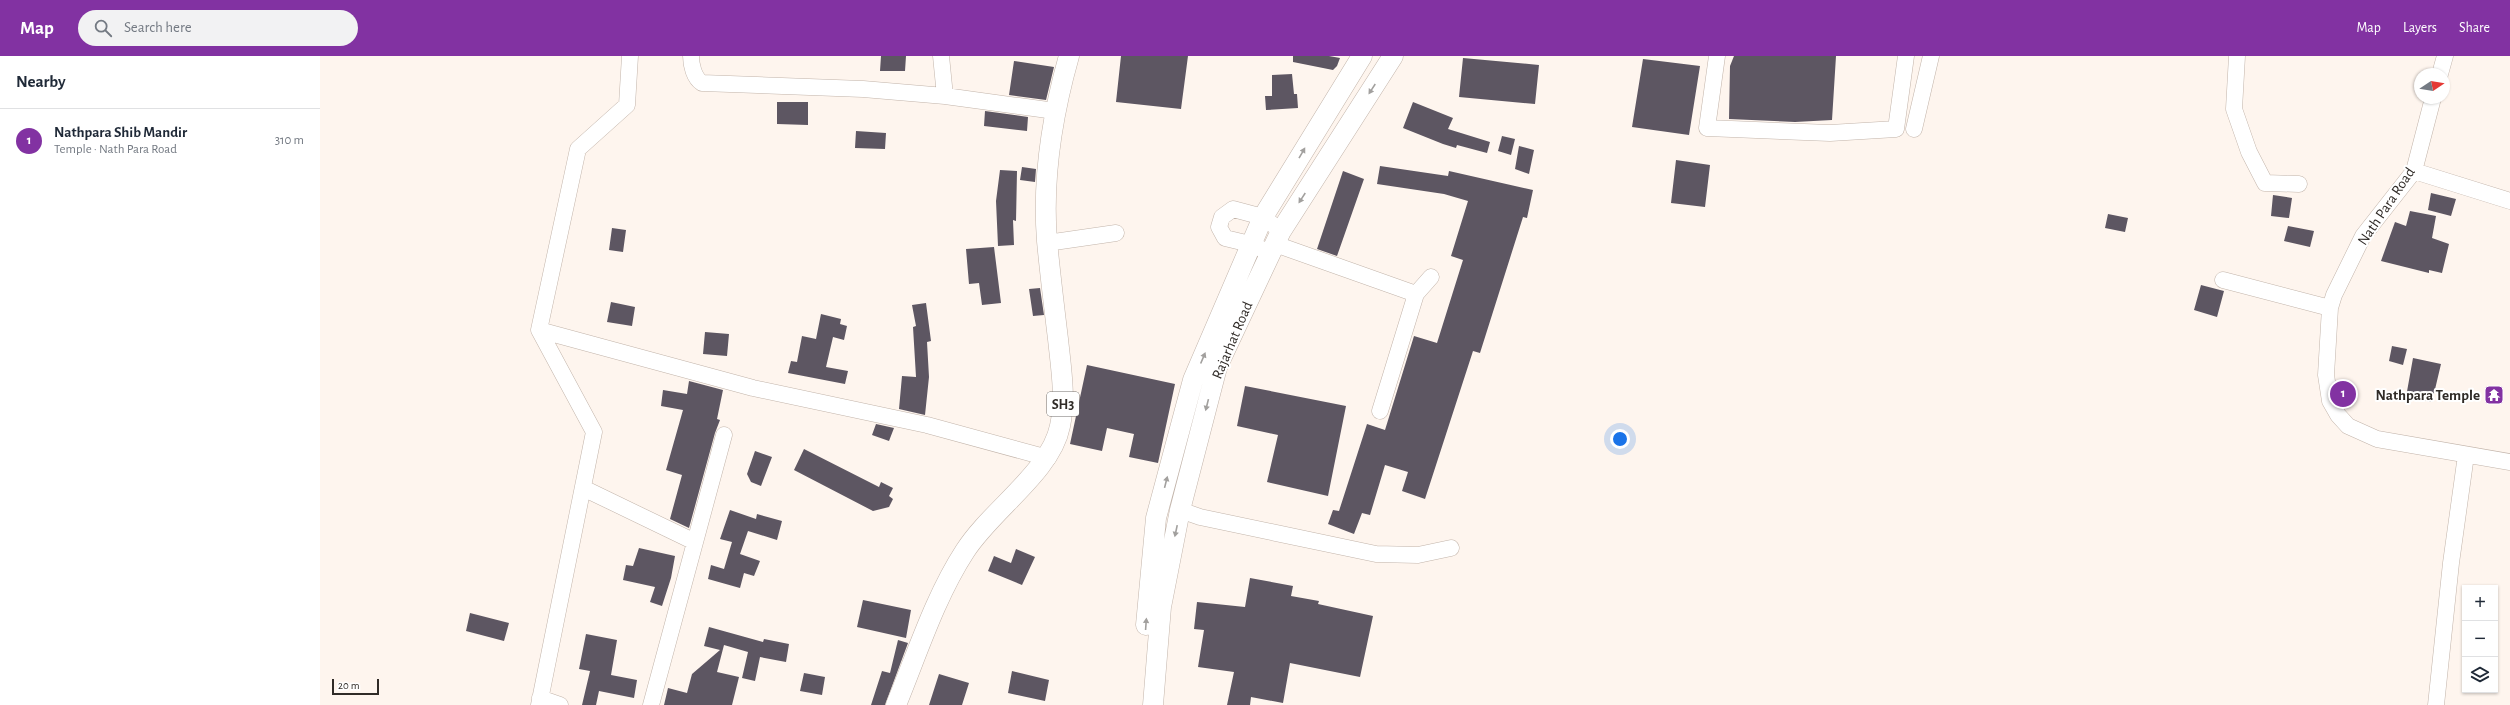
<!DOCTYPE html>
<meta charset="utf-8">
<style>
:root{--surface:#fff;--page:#f2f2f3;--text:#1f2937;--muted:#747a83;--line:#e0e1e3;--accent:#8232a2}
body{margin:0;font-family:"Alegreya Sans",sans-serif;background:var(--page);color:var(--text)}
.controls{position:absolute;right:12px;bottom:12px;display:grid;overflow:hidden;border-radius:0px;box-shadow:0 1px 3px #0004}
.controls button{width:36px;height:36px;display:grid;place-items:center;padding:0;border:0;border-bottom:1px solid var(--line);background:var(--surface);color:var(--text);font:20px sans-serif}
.compass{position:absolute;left:2094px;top:12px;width:36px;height:36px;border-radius:50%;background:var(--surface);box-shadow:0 1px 3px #0004;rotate:78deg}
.scale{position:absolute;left:12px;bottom:10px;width:47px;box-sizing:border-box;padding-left:4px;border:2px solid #302b27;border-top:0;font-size:11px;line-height:14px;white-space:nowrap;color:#302b27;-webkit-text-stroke:3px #fff;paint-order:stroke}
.you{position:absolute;left:1300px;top:383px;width:14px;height:14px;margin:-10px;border:3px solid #fff;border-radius:50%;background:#1a73e8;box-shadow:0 0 0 6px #1a73e833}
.badge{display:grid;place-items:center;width:26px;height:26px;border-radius:50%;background:var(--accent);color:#fff;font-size:13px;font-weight:700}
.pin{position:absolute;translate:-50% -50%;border:2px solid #fff;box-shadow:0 1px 4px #0006}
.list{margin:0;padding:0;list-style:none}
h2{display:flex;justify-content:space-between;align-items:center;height:52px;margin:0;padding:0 16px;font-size:17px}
h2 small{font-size:13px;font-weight:400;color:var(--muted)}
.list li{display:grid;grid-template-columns:26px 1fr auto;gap:12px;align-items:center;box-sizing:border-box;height:64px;padding:0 16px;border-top:1px solid var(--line)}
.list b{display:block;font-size:15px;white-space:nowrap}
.list p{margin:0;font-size:13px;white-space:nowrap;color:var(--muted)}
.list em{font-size:13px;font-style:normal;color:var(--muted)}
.icon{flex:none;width:22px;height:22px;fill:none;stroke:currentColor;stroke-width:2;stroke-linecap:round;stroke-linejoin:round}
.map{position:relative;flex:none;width:2190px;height:649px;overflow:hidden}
header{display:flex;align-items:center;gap:24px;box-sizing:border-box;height:56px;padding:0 20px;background:var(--accent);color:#fff}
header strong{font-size:19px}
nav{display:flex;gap:22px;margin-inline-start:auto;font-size:14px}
.search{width:280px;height:36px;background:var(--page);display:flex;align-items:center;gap:10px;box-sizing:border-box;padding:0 14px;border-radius:22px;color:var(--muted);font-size:15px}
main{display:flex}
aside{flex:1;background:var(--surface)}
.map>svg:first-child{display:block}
</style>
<header>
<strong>Map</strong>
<div class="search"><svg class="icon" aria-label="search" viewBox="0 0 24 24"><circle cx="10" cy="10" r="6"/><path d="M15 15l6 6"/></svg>Search here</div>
<nav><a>Map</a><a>Layers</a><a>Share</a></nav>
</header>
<main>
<aside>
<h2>Nearby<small></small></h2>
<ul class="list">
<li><span class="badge">1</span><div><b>Nathpara Shib Mandir</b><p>Temple · Nath Para Road</p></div><em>310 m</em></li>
</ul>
</aside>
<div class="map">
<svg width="2190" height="649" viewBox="0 0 2190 649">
<rect width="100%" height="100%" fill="#fef5ee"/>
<path fill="#5d5662" d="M 561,0 L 586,0 L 585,15 L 560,15 Z
M 801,0 L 868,0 L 861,53 L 796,46 Z
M 973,0 L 1009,0 L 1020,2 L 1017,10 L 1013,14 L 973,6 Z
M 1414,0 L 1516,0 L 1512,64 L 1475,66 L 1409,63 L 1410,10 Z
M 1143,2 L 1219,9 L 1215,48 L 1139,41 Z
M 1323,3 L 1380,10 L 1369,79 L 1312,71 Z
M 694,5 L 734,11 L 726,44 L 689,39 Z
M 972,18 L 974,38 L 977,38 L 978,52 L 946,54 L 945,40 L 952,40 L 952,19 Z
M 457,46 L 488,46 L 488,69 L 457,68 Z
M 1093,46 L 1133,62 L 1128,73 L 1170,86 L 1167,97 L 1137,89 L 1136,92 L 1123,88 L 1083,72 Z
M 665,55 L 708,61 L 707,75 L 664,70 Z
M 536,75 L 566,77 L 565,93 L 535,92 Z
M 1182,80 L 1195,83 L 1191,99 L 1178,95 Z
M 1199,90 L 1214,94 L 1209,118 L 1195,113 Z
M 1356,104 L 1390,109 L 1385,151 L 1351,147 Z
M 1060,110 L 1128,120 L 1129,115 L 1213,134 L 1207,162 L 1203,161 L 1160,297 L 1153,295 L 1105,443 L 1082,435 L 1088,416 L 1065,409 L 1050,459 L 1042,457 L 1034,478 L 1008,468 L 1013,454 L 1019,455 L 1047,368 L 1065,374 L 1094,280 L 1117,287 L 1143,204 L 1131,200 L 1148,145 L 1124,138 L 1057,128 Z
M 702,111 L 716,113 L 715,126 L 700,124 Z
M 680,114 L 697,115 L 696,165 L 693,164 L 694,189 L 678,190 L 676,145 Z
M 1023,115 L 1044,123 L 1017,200 L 997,193 Z
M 2111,137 L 2136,143 L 2131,160 L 2108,154 Z
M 1953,139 L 1972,142 L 1969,162 L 1951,160 Z
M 2090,155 L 2116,160 L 2112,182 L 2129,188 L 2122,217 L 2109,214 L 2109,217 L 2061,205 L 2075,166 L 2086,170 Z
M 1788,158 L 1808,162 L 1805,176 L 1785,172 Z
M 1968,170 L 1994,175 L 1990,191 L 1964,185 Z
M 292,172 L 306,174 L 303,196 L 289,194 Z
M 674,191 L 681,247 L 662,249 L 659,227 L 649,228 L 646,193 Z
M 1881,229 L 1904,235 L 1897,261 L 1874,254 Z
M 720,232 L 724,259 L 713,260 L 709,233 Z
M 291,246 L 315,251 L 312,270 L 287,266 Z
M 606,247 L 611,285 L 607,286 L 609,321 L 605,359 L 579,353 L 582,320 L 596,321 L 593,271 L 596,270 L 592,249 Z
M 501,258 L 521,263 L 520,268 L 527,270 L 524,284 L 513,281 L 506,311 L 528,315 L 525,328 L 468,317 L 471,305 L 477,306 L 482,280 L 496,283 Z
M 385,276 L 409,278 L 407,300 L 383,298 Z
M 2072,290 L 2087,293 L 2083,309 L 2069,305 Z
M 2093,302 L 2121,308 L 2112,346 L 2086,341 Z
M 767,309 L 855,328 L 838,407 L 809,401 L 814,378 L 787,372 L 782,395 L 750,388 Z
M 369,325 L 403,334 L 397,363 L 400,364 L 395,377 L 369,472 L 350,463 L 362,419 L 346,414 L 363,354 L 341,350 L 343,334 L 367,338 Z
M 925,330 L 1026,350 L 1008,440 L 947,426 L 958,379 L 917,370 Z
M 556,368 L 574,372 L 569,385 L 552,379 Z
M 484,393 L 559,431 L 561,426 L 573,432 L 569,440 L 573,443 L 569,451 L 553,455 L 474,414 Z
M 435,395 L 452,401 L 441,430 L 431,426 L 427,418 Z
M 410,454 L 436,463 L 437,458 L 462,465 L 457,484 L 428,475 L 420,498 L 440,505 L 434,520 L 424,517 L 420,532 L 388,523 L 391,509 L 404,513 L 412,486 L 400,483 Z
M 319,492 L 355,500 L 351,522 L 342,550 L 330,546 L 335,531 L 303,524 L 306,509 L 313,510 Z
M 696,493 L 715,501 L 702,529 L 668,515 L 674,500 L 691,507 Z
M 930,522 L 973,530 L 971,540 L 999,545 L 998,548 L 1053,560 L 1040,621 L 970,607 L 963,647 L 931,641 L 930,649 L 907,649 L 914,616 L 878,611 L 884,574 L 874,573 L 877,546 L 925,551 Z
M 543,544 L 591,554 L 586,582 L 537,571 Z
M 150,557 L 189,567 L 184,585 L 146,575 Z
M 389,571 L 443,586 L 444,583 L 469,588 L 466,606 L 440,601 L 435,625 L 422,622 L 428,596 L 404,589 L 397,616 L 419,621 L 412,649 L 344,649 L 348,632 L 367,637 L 372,618 L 400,594 L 384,590 Z
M 266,578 L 297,584 L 291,619 L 317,624 L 314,642 L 279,635 L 276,649 L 262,649 L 270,615 L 259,613 Z
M 578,584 L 588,587 L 565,649 L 551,649 L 562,615 L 570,617 Z
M 692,615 L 729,624 L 725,645 L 688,637 Z
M 484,617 L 505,621 L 502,639 L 480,635 Z
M 619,618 L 649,627 L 642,649 L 609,649 Z"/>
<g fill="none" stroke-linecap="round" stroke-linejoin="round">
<defs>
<path id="minor" d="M 371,0 C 371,9 374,22 382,27 L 543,33 L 625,40 L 735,55
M 621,0 L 625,40
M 1397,0 L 1387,72 L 1510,77 L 1576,73 L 1586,0
M 1917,0 L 1914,53 L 1929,96 L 1945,127 L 1979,128
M 2120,18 L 2125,0
M 2113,42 L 2094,115 L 2043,180 L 2014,239 L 2010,252 L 2006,319 L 2010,345 L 2018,359 L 2028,370 L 2057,383 L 2190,406
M 1594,73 L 1611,0
M 2094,115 L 2190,145
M 727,187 L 796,177
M 955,188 L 1096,238 L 1111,221
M 951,197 L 930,188 L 905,182 L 899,171 L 902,161 L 913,153 L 943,161 L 961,175
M 1903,224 L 2010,252
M 219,274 L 433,332 L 607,369 L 728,402
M 1060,355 L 1096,238
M 263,432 L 375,486
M 860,454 L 880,461 L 1056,498 L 1098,499 L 1131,492
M 220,642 L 240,649
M 219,649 L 274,376 L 219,274 L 258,93 L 307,49 L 310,0
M 331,649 L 404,379
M 2116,649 L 2131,507 L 2146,399"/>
<path id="major" d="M 826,569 L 836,462 L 873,324 L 943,161 L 1042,0
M 576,649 C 597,598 615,541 645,495 C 671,454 731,416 740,370 C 746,341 741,312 738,283 C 734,250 730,217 727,185 C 722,122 732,60 749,0
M 833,649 L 841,551 L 860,454 L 897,311 L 961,175 L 1073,0"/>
</defs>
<use href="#minor" stroke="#c2b4aa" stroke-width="17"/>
<use href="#major" stroke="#c2b4aa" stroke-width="21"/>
<use href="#minor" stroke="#fff" stroke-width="16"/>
<use href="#major" stroke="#fff" stroke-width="20"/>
</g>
<defs><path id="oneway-solid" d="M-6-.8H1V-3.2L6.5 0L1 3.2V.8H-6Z"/></defs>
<g fill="#a2a09e">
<use href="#oneway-solid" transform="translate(1052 33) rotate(123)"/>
<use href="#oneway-solid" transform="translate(982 97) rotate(-60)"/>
<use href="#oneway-solid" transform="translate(982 142) rotate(123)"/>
<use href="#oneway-solid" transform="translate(883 302) rotate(-67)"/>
<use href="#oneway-solid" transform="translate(887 349) rotate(104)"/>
<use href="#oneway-solid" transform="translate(846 426) rotate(-76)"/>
<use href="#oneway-solid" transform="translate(856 475) rotate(102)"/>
<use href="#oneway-solid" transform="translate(826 568) rotate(-86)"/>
</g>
<defs>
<symbol id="temple-square" viewBox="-11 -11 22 22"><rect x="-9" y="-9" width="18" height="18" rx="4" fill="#8232a2" stroke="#fff"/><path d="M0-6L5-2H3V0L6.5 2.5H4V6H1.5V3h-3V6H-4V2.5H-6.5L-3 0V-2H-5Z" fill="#fff"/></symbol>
</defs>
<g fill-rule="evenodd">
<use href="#temple-square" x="2163" y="328" width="22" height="22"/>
</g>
<g text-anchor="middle" stroke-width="4" stroke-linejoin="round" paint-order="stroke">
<rect fill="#fff" stroke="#6e6b68" stroke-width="1" x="727" y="336" width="32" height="24" rx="3"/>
<g font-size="14" font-weight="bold" fill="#302b27">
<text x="743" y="353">SH3</text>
</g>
<g font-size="15" fill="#302b27" stroke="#fff">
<text transform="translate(2066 150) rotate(-56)" y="5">Nath Para Road</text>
<text transform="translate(912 284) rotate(-67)" y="5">Rajarhat Road</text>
</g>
<g font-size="15" font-weight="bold" fill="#302b27" stroke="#fff" text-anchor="end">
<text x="2160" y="344">Nathpara Temple</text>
</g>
</g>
</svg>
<div class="controls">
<button>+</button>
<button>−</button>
<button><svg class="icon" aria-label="layers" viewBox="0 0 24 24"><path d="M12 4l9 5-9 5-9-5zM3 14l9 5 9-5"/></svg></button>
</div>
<svg class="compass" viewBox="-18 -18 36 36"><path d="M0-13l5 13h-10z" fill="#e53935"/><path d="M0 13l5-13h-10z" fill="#747a83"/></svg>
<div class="scale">20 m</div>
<div class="you"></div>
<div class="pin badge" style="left:2023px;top:338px">1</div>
</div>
</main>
